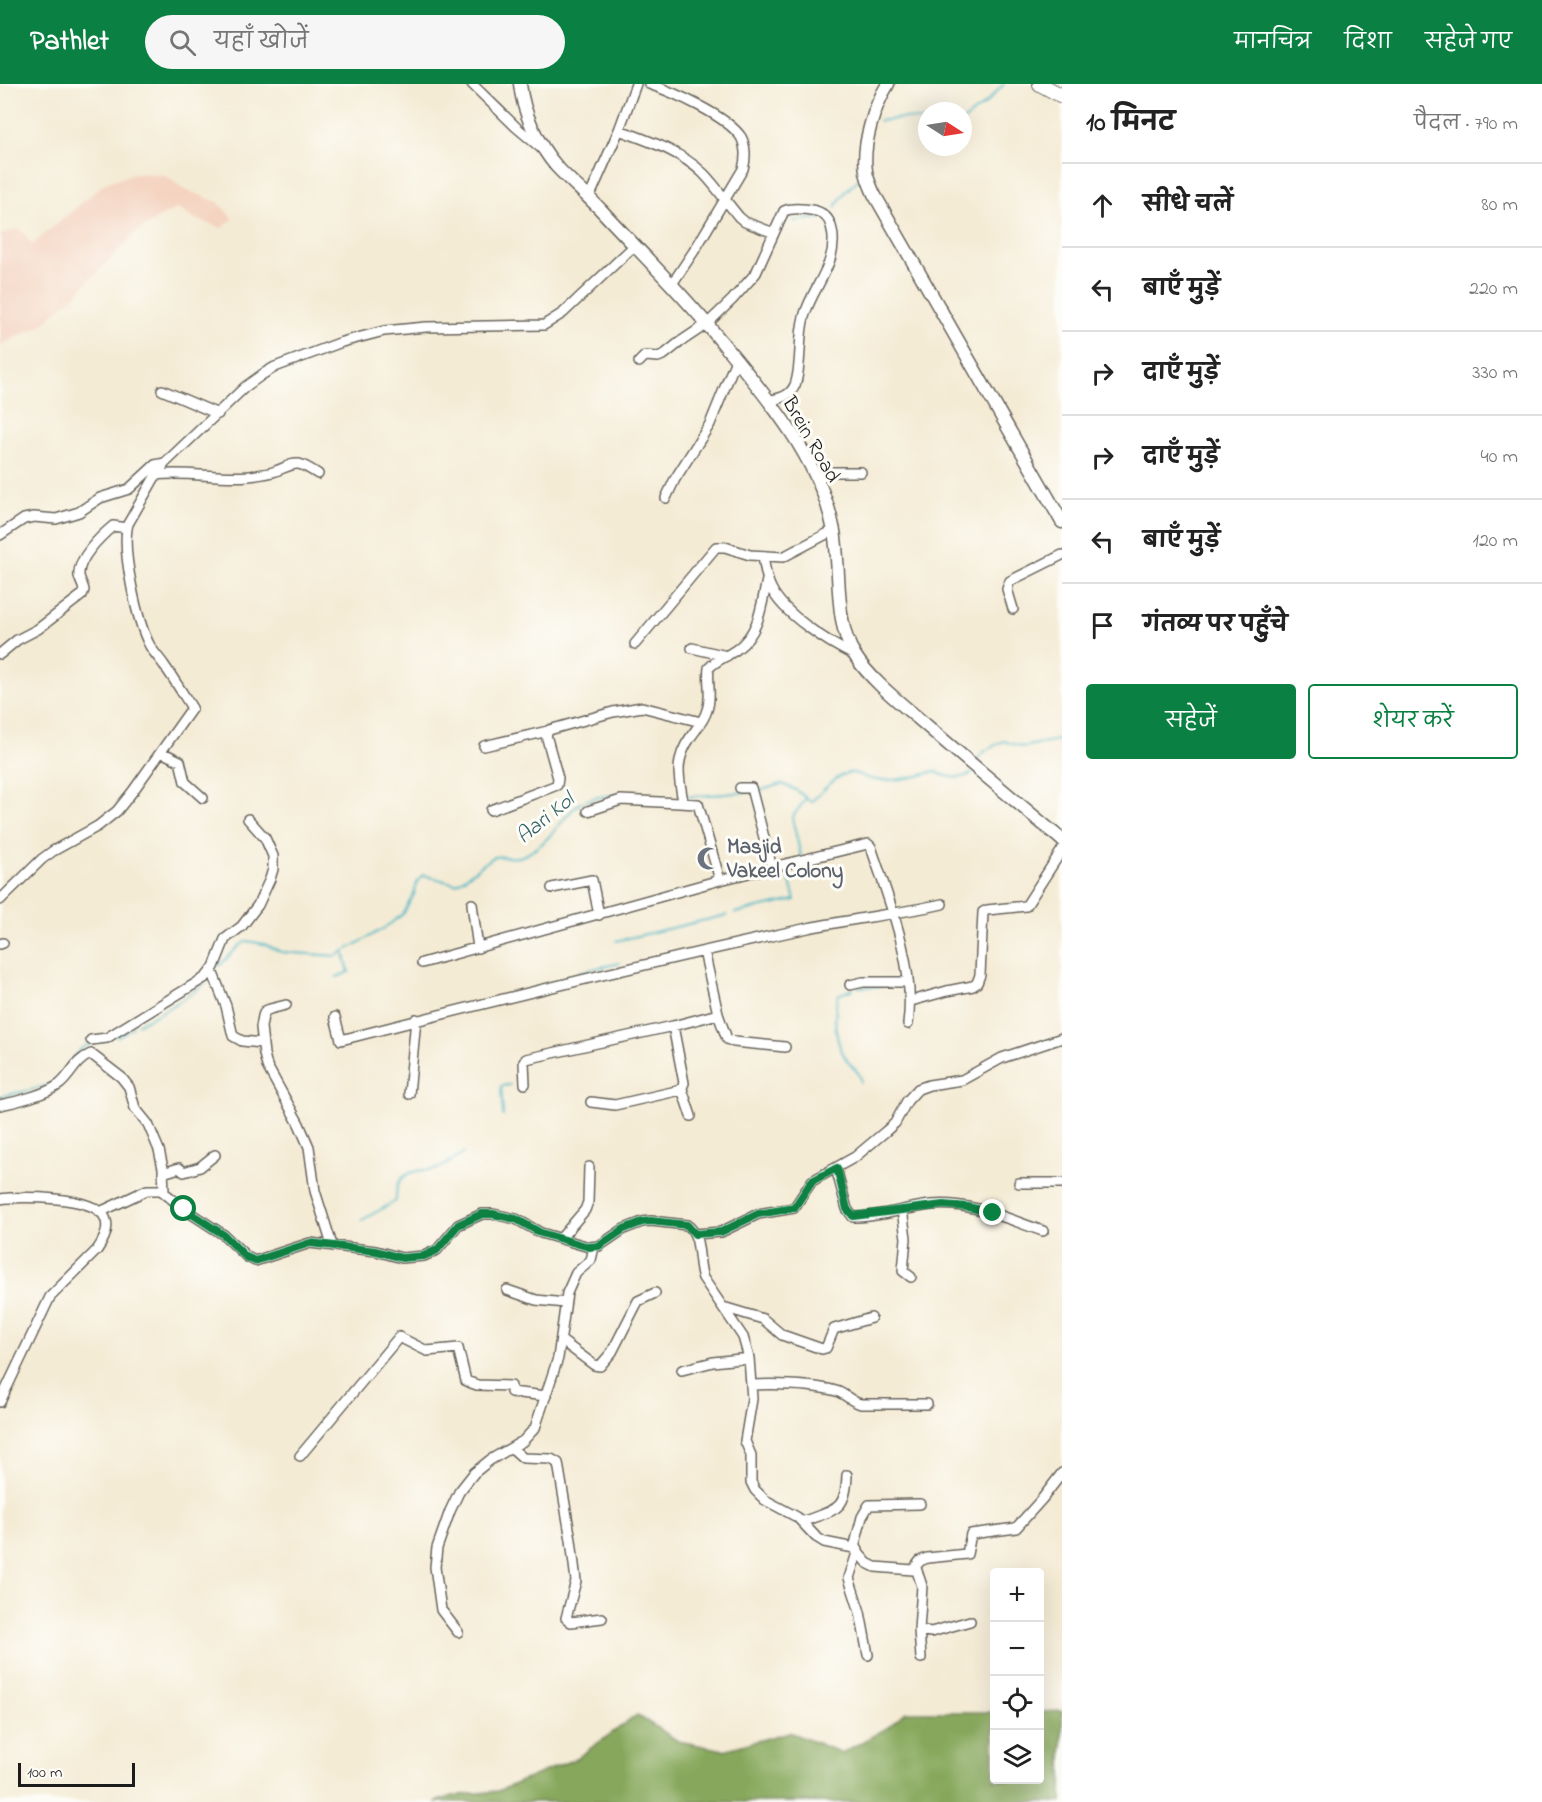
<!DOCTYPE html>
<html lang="hi">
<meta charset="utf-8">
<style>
:root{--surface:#fff;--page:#f6f6f6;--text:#222;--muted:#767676;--line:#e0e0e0;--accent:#0b8043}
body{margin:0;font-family:"Indie Flower","Playpen Sans Deva",sans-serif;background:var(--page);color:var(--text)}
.controls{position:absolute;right:18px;bottom:18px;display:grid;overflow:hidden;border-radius:6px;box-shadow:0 6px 24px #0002}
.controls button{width:54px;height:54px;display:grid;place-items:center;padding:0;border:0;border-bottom:2px solid var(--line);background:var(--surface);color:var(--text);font:30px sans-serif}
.compass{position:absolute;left:918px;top:18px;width:54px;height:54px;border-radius:50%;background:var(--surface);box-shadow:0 6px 24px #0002;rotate:102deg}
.scale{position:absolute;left:18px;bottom:15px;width:117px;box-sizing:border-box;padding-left:6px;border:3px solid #1c1c1c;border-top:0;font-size:16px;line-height:21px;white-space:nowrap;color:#1c1c1c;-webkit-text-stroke:4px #fdfcf7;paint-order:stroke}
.stop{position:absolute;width:18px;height:18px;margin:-14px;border:4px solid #0b8043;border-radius:50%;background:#fff}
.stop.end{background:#0b8043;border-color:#fff;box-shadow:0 2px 6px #0008}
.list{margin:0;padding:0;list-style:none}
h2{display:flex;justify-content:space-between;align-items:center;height:78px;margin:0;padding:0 24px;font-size:26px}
h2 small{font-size:20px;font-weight:400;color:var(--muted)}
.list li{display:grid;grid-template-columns:39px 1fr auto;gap:18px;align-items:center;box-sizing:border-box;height:84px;padding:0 24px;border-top:2px solid var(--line)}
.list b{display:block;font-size:22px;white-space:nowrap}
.list em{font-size:20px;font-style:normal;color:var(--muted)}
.actions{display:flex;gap:12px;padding:18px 24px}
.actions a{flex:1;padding:14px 0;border:2px solid var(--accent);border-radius:6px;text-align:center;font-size:21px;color:var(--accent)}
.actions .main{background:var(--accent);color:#fff}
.icon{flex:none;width:33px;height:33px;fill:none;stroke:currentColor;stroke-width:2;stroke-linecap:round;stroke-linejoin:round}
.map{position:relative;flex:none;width:1062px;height:1718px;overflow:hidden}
header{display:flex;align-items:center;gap:36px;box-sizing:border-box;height:84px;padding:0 30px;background:var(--accent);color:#fff}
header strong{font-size:28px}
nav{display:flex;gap:33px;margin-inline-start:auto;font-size:21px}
.search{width:420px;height:54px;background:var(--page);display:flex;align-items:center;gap:15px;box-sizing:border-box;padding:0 21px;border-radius:33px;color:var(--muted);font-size:22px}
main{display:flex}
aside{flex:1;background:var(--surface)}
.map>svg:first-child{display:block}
</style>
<header>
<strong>Pathlet</strong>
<div class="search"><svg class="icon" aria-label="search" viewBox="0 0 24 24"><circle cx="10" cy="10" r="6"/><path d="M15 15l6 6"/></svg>यहाँ खोजें</div>
<nav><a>मानचित्र</a><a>दिशा</a><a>सहेजे गए</a></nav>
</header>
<main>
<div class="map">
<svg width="1062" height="1718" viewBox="0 0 1062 1718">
<rect width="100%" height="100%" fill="#fdfcf7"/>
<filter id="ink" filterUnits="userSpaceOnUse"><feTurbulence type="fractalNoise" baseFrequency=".0167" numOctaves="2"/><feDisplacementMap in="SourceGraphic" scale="12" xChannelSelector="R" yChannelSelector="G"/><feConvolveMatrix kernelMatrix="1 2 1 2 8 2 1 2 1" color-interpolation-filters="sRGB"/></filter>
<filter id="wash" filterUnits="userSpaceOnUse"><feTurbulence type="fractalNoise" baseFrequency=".008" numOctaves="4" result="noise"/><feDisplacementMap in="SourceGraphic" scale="24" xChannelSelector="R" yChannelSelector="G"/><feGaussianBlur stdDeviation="1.35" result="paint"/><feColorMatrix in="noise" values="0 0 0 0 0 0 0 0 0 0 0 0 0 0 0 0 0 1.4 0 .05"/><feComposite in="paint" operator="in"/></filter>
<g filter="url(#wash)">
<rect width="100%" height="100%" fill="#f4ebd4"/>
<path fill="#f4d3c0" d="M 135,89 L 165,91 L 183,105 L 218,118 L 233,135 L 222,144 L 192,134 L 178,124 L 158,134 L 136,148 L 76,210 L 40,242 L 0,261 L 0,151 L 19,145 L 25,150 L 32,161 L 105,99 Z"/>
<path fill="#87a85c" stroke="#52623c" stroke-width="1.5" d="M 1062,1627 L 1062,1718 L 435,1718 L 453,1712 L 498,1707 L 577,1674 L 637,1631 L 678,1657 L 724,1666 L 789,1648 L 842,1669 L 887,1644 L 906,1628 L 994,1628 L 994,1696 L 1040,1696 L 1040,1628 Z"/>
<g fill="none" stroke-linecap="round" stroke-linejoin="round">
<path stroke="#49b5c5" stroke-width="2" d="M 879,37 L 904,34 L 927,37
M 963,37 L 987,18 L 1004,0
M 835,123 L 846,107 L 862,92
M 794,137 L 821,134
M 975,678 L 985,667 L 1003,657 L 1023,663 L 1062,655
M 755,708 L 782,700 L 796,706 L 811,718 C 821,709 834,693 848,689 C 856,687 862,693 870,695 C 885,699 920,693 934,687 C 946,693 960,697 972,689
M 686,713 L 749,708
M 801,772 L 792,733 L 806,715
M 735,829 L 795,816 L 786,783
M 616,857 L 727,831
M 219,882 L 239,862 L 247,857 L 264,860 L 281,868 L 336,872 L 386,843 L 403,830 L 414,810 L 417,798 L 423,791 L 456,800 C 462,796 491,774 494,773 C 503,771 513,776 522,772 C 544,764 557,742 573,725 C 591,706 638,711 662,714
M 579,888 L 620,879
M 337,893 L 349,888 L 344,869
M 858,903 L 885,902
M 853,905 L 838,911 C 833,934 834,959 849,979 C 854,985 861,989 861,998
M 137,940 C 162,929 186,915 206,898
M 117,953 L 133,943
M 0,1013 C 18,1008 40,1006 56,997 C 68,990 73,963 91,960
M 503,1032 L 501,1002 L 510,1001
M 362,1136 L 396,1117 C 395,1097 403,1088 424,1086 C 428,1086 431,1086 434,1086 C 444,1083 455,1075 464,1069"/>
</g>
</g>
<g filter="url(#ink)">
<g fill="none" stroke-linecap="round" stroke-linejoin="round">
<defs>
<path id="minor" d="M 472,0 L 516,43 L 541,64
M 649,0 C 673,8 727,32 741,53 C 746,62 746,75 743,85 L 696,164 L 672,200
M 619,46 C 649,57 680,67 703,89 C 716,102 727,119 739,133 L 745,138 L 774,149
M 589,114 L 619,46 L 636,0
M 639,278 L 645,272 L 658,273 L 665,270 L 680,258 L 707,240 L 732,216 L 756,189 L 784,127 C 793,123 806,125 816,127 C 826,130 830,136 832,146 C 839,179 812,203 804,233 C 798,254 802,283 795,301 C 790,313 779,314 768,317
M 162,306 L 218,330
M 156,391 C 187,387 218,395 249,392 C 257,391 268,390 276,387 C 298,378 296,376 318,390
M 816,394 L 834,388 L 861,388
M 666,414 L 675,395 L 710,340 L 736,276
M 0,451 L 24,435 L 34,433 L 56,435 L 79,428 L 100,414 L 129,405 L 155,381 L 165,379
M 763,473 C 765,483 766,495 771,504 C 783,530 829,559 854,571
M 1013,525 L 1007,505 L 1010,497 L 1062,471
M 635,560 L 716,463 L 725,463 L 750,471 L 783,473 L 834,446
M 692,564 L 727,572
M 0,570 L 17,556 L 38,545 L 82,511 L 84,506 C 83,501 80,497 79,492 C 77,475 101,452 113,442 L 127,444
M 484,662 L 548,647
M 161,668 L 180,677 L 185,698 L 203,714
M 740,704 L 751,704 L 772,784
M 683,718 C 679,693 674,677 690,654 C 696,645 704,637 707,626 C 712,612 707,598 709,584 C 716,576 728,572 737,565 C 760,548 761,522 767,496
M 491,726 L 557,701 L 558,694 L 546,651 L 549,646 L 613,628 L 642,623 L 701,638
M 588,727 L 621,716 L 698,720 L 720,796
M 552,804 L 592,796 L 599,831
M 0,816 L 42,775 L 53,767 L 98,742 L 117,727 L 133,707 L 192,624 C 183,610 174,595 164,581 C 160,575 154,569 150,562 C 137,538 121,466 128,440 L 156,391 L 165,379 L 245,303 L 263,290 L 275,283 L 342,258 L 384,247 L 426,243 L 544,241 L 563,229 L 634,162
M 472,820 L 478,864
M 0,860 L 3,859
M 704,867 L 718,930 L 727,955 L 734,958 L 785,963
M 422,879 L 720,796 L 868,760 L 871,763 C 889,817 916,882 908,940
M 212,887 L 226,922 L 233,952 L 242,957 L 262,959
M 850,901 L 863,898 L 908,898
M 911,917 L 947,907 L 973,902 L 977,899 L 980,891 L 983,828 L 987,826 L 1026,822 L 1062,766
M 286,921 L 270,925 L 265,927 L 263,932 L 261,943 L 264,970 L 267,982 L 299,1040 L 309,1063 L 315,1107 L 332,1161
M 335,933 L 341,956 C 496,916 651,878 808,844 C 852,835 897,830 942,820
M 91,956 L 107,954 L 113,950 L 206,893 L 214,883 L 225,855 L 242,842 L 258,821 L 270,795 L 273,785 L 273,772 L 265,754 L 248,735
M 525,1000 L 524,978 L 526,975 L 673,942 L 718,930
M 682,1005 L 691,1032
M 409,1010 L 416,935
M 591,1018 L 615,1021 L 681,1006 L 684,999 L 673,942
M 0,1021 C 16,1018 47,1010 60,1000 C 72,990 75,976 91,970 L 121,993 L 129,1003 L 135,1024 L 148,1040 L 159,1066 L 163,1084 L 164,1108
M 836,1084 L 847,1125 L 853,1133 C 879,1133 905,1124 931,1121 C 971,1117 1007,1135 1043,1147
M 163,1089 L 179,1084 L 184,1088 L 200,1083 L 215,1071
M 1019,1099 L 1062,1099
M 0,1115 C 20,1112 92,1112 104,1132 C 111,1143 104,1156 97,1166 L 50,1213 L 0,1318
M 902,1126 L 906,1154 L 903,1187 L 911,1193
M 100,1128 L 147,1106 L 161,1106 L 184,1125 L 224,1151 L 247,1173 L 255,1177 L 310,1159 L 376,1167 L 402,1174 L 424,1172 L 437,1166 L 458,1141 L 482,1130 L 493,1130 L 516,1135 L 541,1149 L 589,1163 L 599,1162 L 624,1145 L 642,1138 L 651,1137 L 687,1141 C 702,1151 697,1178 703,1194 L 743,1253 L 749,1274 L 752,1315 L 745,1357 L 751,1371 L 751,1398 L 755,1406 L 765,1416 L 797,1433 L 816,1453 L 824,1458 L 854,1464 L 867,1479 L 875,1483 L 913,1486 L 920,1477 L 927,1474 L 967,1470 L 971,1450 L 1016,1444 L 1042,1415 L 1062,1389
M 695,1150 L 721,1148 L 758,1130 L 794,1124 L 812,1097 L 855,1073 L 886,1047 L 895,1039 L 907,1017 L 918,1005 L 929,1001 L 962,996 L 1002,974 L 1062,954
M 561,1154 L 585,1126 L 588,1118 L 589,1083
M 507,1206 L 536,1216 L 565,1219
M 723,1223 L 763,1235 L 782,1251 L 822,1265 L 826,1264 L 834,1245 L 871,1234
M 562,1257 L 594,1281 L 600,1282 L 612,1268 L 638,1217 L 655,1209
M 682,1286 L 713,1278 L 749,1274
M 751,1301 C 779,1300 809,1300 836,1307 C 846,1310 851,1318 861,1320 L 927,1320
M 513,1365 L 523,1374 L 551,1375 L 558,1379 L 571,1456 L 576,1497 L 566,1534 L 571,1538 L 602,1534
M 300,1372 L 399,1253 L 427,1267 L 458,1264 L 466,1297 L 477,1301 L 511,1302 L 511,1308 L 546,1312
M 802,1438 C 834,1425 846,1429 847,1391
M 854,1464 L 862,1433 L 869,1421 L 920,1420
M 858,1466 L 849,1494 L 860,1528 L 868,1571
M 916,1484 L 922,1502 L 919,1546 L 921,1574
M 919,1546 L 931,1548 L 970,1537
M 458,1548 L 441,1526 L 435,1483 L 437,1464 L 450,1427 L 459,1408 L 474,1389 L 490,1376 L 523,1357 L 535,1344 L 558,1274 L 567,1209 L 576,1189 L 591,1176 L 594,1163"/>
<path id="tertiary" d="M 520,0 C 523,29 538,61 557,83 C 571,98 587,111 602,127 C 640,168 680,207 716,251 C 763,308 820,373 834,447 C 841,486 834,537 854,570 C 869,595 904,622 926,641 C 971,680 1017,718 1062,756
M 888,0 C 874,22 862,61 866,87 C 867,95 871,103 874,110 L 1062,438"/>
<path id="secondary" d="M 1040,0 L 1062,12"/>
</defs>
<use href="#minor" stroke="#68645c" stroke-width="12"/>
<use href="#tertiary" stroke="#68645c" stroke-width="15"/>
<use href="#secondary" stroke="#68645c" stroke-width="16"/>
<use href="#minor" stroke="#fff" stroke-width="9"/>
<use href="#tertiary" stroke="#fff" stroke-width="12"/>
<use href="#secondary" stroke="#fff" stroke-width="14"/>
</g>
</g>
<g fill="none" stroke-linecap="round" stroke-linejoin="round" filter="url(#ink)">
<path stroke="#0b8043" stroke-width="8" d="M 184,1125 L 224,1151 L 246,1173 L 255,1177 L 310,1159 L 376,1167 L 402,1174 L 424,1172 L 437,1166 L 458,1141 L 482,1130 L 493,1130 L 516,1135 L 541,1149 L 589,1163 L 599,1162 L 624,1145 L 642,1138 L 651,1137 L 687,1141 L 695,1150 L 721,1148 L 758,1130 L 794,1124 L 812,1097 L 837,1084 L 847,1125 L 853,1132 L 943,1121 L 968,1123 L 993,1129"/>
</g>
<defs>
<symbol id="mosque-bare" viewBox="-9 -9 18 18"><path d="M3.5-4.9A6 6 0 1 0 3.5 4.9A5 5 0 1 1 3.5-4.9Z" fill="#6b7280" stroke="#fdfcf7" stroke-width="2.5" paint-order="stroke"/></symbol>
</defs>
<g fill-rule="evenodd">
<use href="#mosque-bare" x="692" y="758" width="33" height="33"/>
</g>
<g text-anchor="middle" stroke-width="6" stroke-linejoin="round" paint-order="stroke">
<g font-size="21" fill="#1c1c1c" stroke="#fdfcf7">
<text transform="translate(812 355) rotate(60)" y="7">Brein Road</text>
</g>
<g font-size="21" font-weight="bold" fill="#5b616d" stroke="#fdfcf7" text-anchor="start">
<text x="727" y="769">Masjid<tspan x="727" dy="24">Vakeel Colony</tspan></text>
</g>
<g font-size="22" font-style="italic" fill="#306168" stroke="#fdfcf7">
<text transform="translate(544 733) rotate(-39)" y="8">Aari Kol</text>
</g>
</g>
</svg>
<div class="controls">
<button>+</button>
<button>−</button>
<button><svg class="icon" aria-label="locate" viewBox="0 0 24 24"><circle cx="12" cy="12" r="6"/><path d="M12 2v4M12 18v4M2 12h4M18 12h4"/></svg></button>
<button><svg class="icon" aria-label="layers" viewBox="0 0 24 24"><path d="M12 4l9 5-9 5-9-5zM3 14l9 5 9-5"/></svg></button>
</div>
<svg class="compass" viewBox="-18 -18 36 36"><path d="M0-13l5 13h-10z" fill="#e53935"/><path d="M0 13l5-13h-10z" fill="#767676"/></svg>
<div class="scale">100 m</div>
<div class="stop" style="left:184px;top:1125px"></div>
<div class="stop end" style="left:993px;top:1129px"></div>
</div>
<aside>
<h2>10 मिनट<small>पैदल · 790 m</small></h2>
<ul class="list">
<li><svg class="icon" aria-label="ahead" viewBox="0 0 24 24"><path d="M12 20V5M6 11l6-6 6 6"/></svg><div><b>सीधे चलें</b></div><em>80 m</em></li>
<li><svg class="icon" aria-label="left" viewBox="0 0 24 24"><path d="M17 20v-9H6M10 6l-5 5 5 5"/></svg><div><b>बाएँ मुड़ें</b></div><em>220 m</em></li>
<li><svg class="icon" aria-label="right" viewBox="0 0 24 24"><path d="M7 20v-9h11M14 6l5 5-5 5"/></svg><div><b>दाएँ मुड़ें</b></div><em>330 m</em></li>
<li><svg class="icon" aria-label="right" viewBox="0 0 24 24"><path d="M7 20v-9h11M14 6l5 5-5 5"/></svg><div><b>दाएँ मुड़ें</b></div><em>40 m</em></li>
<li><svg class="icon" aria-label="left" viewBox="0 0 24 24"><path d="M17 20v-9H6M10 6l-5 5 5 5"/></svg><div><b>बाएँ मुड़ें</b></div><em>120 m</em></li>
<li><svg class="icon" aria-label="arrive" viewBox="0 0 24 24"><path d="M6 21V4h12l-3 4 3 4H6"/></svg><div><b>गंतव्य पर पहुँचे</b></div></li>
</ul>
<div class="actions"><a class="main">सहेजें</a><a>शेयर करें</a></div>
</aside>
</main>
